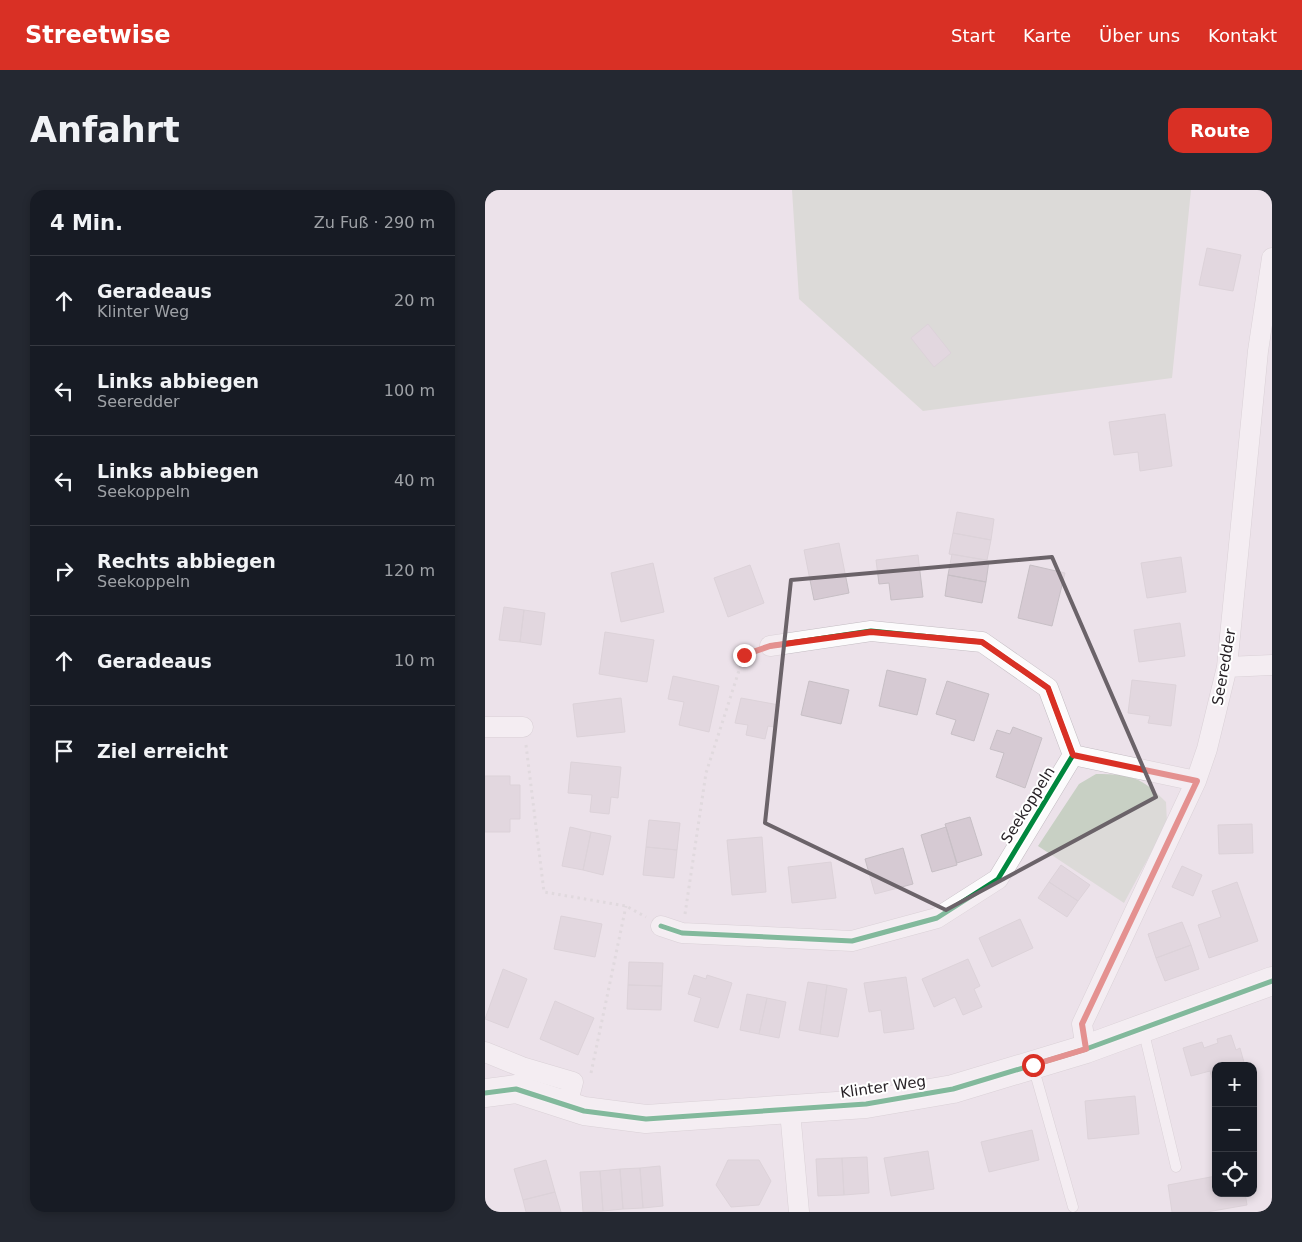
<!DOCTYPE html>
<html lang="de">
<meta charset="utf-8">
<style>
:root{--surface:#171b24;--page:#242831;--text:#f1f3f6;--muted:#9ea1a6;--line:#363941;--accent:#d93025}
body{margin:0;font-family:"DejaVu Sans",sans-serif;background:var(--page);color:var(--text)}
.controls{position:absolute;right:15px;bottom:15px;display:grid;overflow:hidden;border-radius:10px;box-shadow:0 2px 8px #0003}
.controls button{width:45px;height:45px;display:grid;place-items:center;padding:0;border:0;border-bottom:1px solid var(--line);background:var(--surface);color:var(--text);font:25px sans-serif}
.stop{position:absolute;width:15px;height:15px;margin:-11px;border:4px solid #d93025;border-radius:50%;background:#fff}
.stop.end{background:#d93025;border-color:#fff;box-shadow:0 1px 5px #0008}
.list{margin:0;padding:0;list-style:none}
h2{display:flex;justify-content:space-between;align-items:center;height:65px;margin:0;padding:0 20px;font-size:21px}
h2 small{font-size:16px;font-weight:400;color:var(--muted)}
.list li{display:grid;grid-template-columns:32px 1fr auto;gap:15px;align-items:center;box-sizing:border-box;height:90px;padding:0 20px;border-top:1px solid var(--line)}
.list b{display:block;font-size:19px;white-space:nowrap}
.list p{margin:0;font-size:16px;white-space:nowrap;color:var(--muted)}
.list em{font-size:16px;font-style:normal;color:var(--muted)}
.icon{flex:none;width:28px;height:28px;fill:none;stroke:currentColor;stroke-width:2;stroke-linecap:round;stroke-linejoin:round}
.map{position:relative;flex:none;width:787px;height:1022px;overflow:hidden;border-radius:15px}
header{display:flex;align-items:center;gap:30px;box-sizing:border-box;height:70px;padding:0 25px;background:var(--accent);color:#fff}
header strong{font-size:24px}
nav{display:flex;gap:28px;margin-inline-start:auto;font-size:18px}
.intro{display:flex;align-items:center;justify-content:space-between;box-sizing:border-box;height:120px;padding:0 30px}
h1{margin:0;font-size:35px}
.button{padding:12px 22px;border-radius:15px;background:var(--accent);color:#fff;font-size:18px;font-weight:700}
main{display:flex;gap:30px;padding:0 30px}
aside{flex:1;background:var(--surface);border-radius:15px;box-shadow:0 2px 8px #0003}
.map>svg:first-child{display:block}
</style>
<header>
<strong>Streetwise</strong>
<nav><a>Start</a><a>Karte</a><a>Über uns</a><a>Kontakt</a></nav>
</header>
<div class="intro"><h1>Anfahrt</h1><a class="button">Route</a></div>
<main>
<aside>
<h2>4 Min.<small>Zu Fuß · 290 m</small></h2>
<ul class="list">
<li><svg class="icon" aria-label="ahead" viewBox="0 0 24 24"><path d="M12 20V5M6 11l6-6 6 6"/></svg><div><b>Geradeaus</b><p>Klinter Weg</p></div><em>20 m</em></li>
<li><svg class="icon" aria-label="left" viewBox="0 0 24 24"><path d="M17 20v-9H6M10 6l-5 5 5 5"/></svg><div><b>Links abbiegen</b><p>Seeredder</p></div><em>100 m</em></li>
<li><svg class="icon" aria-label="left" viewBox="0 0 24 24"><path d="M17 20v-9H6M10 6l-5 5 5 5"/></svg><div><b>Links abbiegen</b><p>Seekoppeln</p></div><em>40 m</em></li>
<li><svg class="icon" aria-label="right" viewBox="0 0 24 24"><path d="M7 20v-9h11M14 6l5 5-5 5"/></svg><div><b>Rechts abbiegen</b><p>Seekoppeln</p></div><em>120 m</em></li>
<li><svg class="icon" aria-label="ahead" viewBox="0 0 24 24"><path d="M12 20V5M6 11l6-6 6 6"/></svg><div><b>Geradeaus</b></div><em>10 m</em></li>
<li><svg class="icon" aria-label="arrive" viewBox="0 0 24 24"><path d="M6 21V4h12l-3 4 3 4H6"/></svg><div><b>Ziel erreicht</b></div></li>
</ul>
</aside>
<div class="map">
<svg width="787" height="1022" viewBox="0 0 787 1022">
<rect width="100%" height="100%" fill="#ece2ea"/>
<path fill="#c8d0c4" d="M 307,0 L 706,0 L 687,188 L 438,221 L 314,109 Z
M 611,584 C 647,584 656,587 681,612 L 682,633 L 639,713 L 553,656 L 594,594 Z"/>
<path fill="#d6cad3" stroke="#c7bfc5" d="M 722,58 L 756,65 L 748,101 L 714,95 Z
M 443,134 L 466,163 L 449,177 L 426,148 Z
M 680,224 L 687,276 L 655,281 L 653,262 L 629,265 L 624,232 Z
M 472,322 L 509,329 L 506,350 L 468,343 Z
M 468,343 L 506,350 L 502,370 L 464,364 Z
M 354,353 L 364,403 L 329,410 L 319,360 Z
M 467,364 L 504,371 L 501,392 L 463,385 Z
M 433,365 L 438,407 L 406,410 L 404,393 L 394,394 L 391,370 Z
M 696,367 L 701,402 L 662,408 L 656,373 Z
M 168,373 L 179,422 L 136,432 L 126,383 Z
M 265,375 L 279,413 L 243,427 L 229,388 Z
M 545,375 L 580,383 L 567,436 L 533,428 Z
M 463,385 L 501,392 L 497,413 L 460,406 Z
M 19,417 L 39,420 L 35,452 L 14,450 Z
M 39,420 L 60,423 L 56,455 L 35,452 Z
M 695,433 L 700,466 L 654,472 L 649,440 Z
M 120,442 L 169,450 L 162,492 L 114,484 Z
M 402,480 L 441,489 L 432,525 L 394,516 Z
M 188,486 L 234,496 L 224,542 L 194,535 L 199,512 L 183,509 Z
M 647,490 L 691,495 L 686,536 L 663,533 L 665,526 L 643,523 Z
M 324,491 L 364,500 L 356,534 L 316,525 Z
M 462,491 L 504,504 L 489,551 L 466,544 L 471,530 L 451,524 Z
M 136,508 L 140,542 L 92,547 L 88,514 Z
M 256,508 L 294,515 L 289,537 L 283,536 L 280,549 L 261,545 L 263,535 L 250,533 Z
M 528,537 L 557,548 L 540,598 L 511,587 L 519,563 L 505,559 L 512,540 L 525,544 Z
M 86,572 L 136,577 L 133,608 L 126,607 L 124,624 L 105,622 L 107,605 L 83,603 Z
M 0,586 L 25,586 L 25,595 L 35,595 L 35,629 L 25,629 L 25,642 L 0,642 Z
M 485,627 L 497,665 L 472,673 L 460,634 Z
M 164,630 L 195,633 L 192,660 L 161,657 Z
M 767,634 L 768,663 L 734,664 L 733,635 Z
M 85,637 L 106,642 L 98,680 L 77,676 Z
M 461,637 L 472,675 L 447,682 L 436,645 Z
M 106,642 L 126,646 L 118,685 L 98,680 Z
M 277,647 L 281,702 L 247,705 L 242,650 Z
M 161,657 L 192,660 L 189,688 L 158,685 Z
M 418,658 L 428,694 L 390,704 L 380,669 Z
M 346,672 L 351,708 L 307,713 L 303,677 Z
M 576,675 L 605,695 L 593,711 L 564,692 Z
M 697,676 L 717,685 L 708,706 L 687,697 Z
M 564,692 L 593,711 L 582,727 L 553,708 Z
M 752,692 L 773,751 L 724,768 L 713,735 L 736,727 L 727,701 Z
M 76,726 L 117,734 L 110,767 L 69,759 Z
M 535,729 L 548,758 L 507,777 L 494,748 Z
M 697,732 L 706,755 L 671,768 L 663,744 Z
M 706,755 L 714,779 L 680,791 L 671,768 Z
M 483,769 L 495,796 L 489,799 L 497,817 L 478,825 L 470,807 L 449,817 L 437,789 Z
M 144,772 L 178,773 L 177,796 L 143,795 Z
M 18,779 L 42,789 L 23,838 L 0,829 Z
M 209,785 L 221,789 L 222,785 L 247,793 L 233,838 L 209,831 L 216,808 L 203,804 Z
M 421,787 L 429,839 L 399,843 L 396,820 L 384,822 L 379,793 Z
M 323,792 L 342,795 L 335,844 L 314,840 Z
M 143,795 L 177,796 L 176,820 L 142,819 Z
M 342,795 L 362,799 L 353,847 L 335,844 Z
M 262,804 L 282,808 L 274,844 L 255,840 Z
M 282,808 L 301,812 L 294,848 L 274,844 Z
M 70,811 L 109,828 L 93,865 L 55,849 Z
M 746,845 L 751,860 L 755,858 L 760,876 L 731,876 L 731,902 L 725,881 L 706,886 L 698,858 L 717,852 L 719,858 L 733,853 L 732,849 Z
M 650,906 L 654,944 L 603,949 L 600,911 Z
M 547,940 L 554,970 L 504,982 L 496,952 Z
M 443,961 L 449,999 L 406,1006 L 399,968 Z
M 382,967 L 384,1003 L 359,1005 L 357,968 Z
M 357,968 L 359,1005 L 333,1006 L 331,969 Z
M 61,970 L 70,1002 L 38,1010 L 29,979 Z
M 243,970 L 274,970 L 286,991 L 274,1015 L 246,1017 L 231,995 Z
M 175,976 L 178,1016 L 158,1018 L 155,978 Z
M 155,978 L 158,1018 L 138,1019 L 135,979 Z
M 135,979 L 138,1019 L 118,1021 L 115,981 Z
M 115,981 L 118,1021 L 98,1022 L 95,982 Z
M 731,986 L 731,1003 L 760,1003 L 762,1015 L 722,1022 L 687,1022 L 683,995 Z
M 70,1002 L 76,1022 L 41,1022 L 38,1010 Z"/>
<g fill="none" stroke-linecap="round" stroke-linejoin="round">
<defs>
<path id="lane" d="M 658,839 L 691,977
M 548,876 L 588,1017"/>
<path id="street" d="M 742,477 L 787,475
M 0,537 L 38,537
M 588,565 L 711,591
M 176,736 L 197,743 L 367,751 L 452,728 L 513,689 L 588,565 L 563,498 L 497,452 L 386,441 L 285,456
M 601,859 L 597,834 L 711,591 L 722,559 L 742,477 L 773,161 L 787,68
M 0,862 L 37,877 L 88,892 L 82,915
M 305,921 L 314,1022"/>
<path id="secondary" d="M 0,903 L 31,899 L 99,921 L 161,929 L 381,914 L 468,899 L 601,859 L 787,791"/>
</defs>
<use href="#lane" stroke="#c3bcc2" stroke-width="11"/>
<use href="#street" stroke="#c3bcc2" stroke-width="21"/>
<use href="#secondary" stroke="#c3bcc2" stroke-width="29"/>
<path stroke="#d1ced0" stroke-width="3" stroke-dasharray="2.5 4" stroke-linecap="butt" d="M 41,555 L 59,702 L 141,716 L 161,727
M 200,724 L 221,583 L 259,465 L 268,462
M 106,883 L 141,716"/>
<use href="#lane" stroke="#fcfbfc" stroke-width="10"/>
<use href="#street" stroke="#fcfbfc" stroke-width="20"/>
<use href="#secondary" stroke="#fcfbfc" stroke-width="28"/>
<defs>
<path id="cycleway" d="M 176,736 L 197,743 L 367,751 L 452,728 L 513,689 L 588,565 L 563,498 L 497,452 L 386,441 L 285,456
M 0,903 L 31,899 L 99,921 L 161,929 L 381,914 L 468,899 L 601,859 L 787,791"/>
</defs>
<use href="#cycleway" stroke="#fff" stroke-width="8"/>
<use href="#cycleway" stroke="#00873e" stroke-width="5"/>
</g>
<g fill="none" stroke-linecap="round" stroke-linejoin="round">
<path stroke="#d93025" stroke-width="6" d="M 259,465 L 285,456 L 386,442 L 497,452 L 563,498 L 588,565 L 712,591 L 597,834 L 601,859 L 548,875"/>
</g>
<path d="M0 0H787V1022H0ZM 567,367 L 671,607 L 461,720 L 280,633 L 306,390 Z" fill="#ece2ea" fill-opacity=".55" fill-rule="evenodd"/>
<path fill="none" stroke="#6b6369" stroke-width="4" stroke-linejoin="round" d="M 567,367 L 671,607 L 461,720 L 280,633 L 306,390 Z"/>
<g text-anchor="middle" stroke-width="4" stroke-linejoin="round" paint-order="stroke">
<g font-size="15" fill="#251f24" stroke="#fff">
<text transform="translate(739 477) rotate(-80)" y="5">Seeredder</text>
<text transform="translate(543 615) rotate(-58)" y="5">Seekoppeln</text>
<text transform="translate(398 897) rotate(-8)" y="5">Klinter Weg</text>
</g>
</g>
</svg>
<div class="controls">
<button>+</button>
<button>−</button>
<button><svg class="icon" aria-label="locate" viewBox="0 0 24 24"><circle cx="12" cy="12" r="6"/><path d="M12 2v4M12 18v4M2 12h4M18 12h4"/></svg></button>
</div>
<div class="stop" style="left:548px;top:875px"></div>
<div class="stop end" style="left:259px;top:465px"></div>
</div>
</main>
